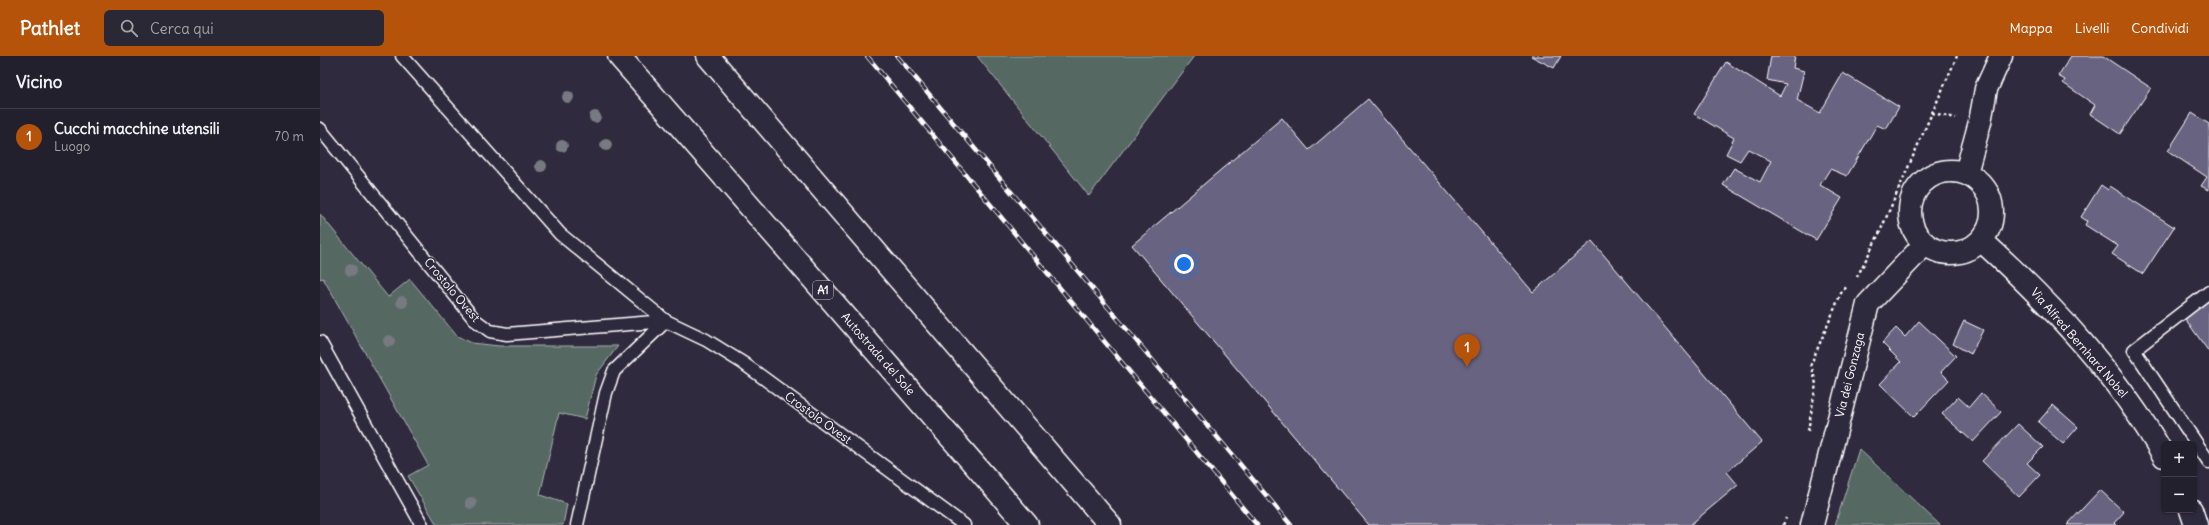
<!DOCTYPE html>
<html lang="it">
<meta charset="utf-8">
<style>
:root{--surface:#23202e;--page:#2b2836;--text:#f1f3f6;--muted:#a3a3aa;--line:#403e4a;--accent:#b45309}
body{margin:0;font-family:Delius,sans-serif;background:var(--page);color:var(--text)}
.controls{position:absolute;right:12px;bottom:12px;display:grid;overflow:hidden;border-radius:6px;box-shadow:0 1px 3px #0004}
.controls button{width:36px;height:36px;display:grid;place-items:center;padding:0;border:0;border-bottom:1px solid var(--line);background:var(--surface);color:var(--text);font:20px sans-serif}
.you{position:absolute;left:864px;top:208px;width:14px;height:14px;margin:-10px;border:3px solid #fff;border-radius:50%;background:#1a73e8;box-shadow:0 0 0 6px #1a73e833}
.badge{display:grid;place-items:center;width:26px;height:26px;border-radius:50%;background:var(--accent);color:#fff;font-size:13px;font-weight:700}
.pin{position:absolute;translate:-50% -33px;filter:drop-shadow(0 1px 2px #0008)}
.pin::after{content:'';position:absolute;top:21px;width:14px;height:12px;background:inherit;clip-path:polygon(0 0,100% 0,50% 100%)}
.list{margin:0;padding:0;list-style:none}
h2{display:flex;justify-content:space-between;align-items:center;height:52px;margin:0;padding:0 16px;font-size:17px}
h2 small{font-size:13px;font-weight:400;color:var(--muted)}
.list li{display:grid;grid-template-columns:26px 1fr auto;gap:12px;align-items:center;box-sizing:border-box;height:56px;padding:0 16px;border-top:1px solid var(--line)}
.list b{display:block;font-size:15px;white-space:nowrap}
.list p{margin:0;font-size:13px;white-space:nowrap;color:var(--muted)}
.list em{font-size:13px;font-style:normal;color:var(--muted)}
.icon{flex:none;width:22px;height:22px;fill:none;stroke:currentColor;stroke-width:2;stroke-linecap:round;stroke-linejoin:round}
.map{position:relative;flex:none;width:1889px;height:469px;overflow:hidden}
header{display:flex;align-items:center;gap:24px;box-sizing:border-box;height:56px;padding:0 20px;background:var(--accent);color:#fff}
header strong{font-size:19px}
nav{display:flex;gap:22px;margin-inline-start:auto;font-size:14px}
.search{width:280px;height:36px;background:var(--page);display:flex;align-items:center;gap:10px;box-sizing:border-box;padding:0 14px;border-radius:6px;color:var(--muted);font-size:15px}
main{display:flex}
aside{flex:1;background:var(--surface)}
.map>svg:first-child{display:block}
</style>
<header>
<strong>Pathlet</strong>
<div class="search"><svg class="icon" aria-label="search" viewBox="0 0 24 24"><circle cx="10" cy="10" r="6"/><path d="M15 15l6 6"/></svg>Cerca qui</div>
<nav><a>Mappa</a><a>Livelli</a><a>Condividi</a></nav>
</header>
<main>
<aside>
<h2>Vicino<small></small></h2>
<ul class="list">
<li><span class="badge">1</span><div><b>Cucchi macchine utensili</b><p>Luogo</p></div><em>70 m</em></li>
</ul>
</aside>
<div class="map">
<svg width="1889" height="469" viewBox="0 0 1889 469">
<rect width="100%" height="100%" fill="#2f2a3d"/>
<filter id="ink" filterUnits="userSpaceOnUse"><feTurbulence type="fractalNoise" baseFrequency=".025" numOctaves="2"/><feDisplacementMap in="SourceGraphic" scale="8" xChannelSelector="R" yChannelSelector="G"/><feConvolveMatrix kernelMatrix="1 2 1 2 8 2 1 2 1" color-interpolation-filters="sRGB"/></filter>
<g filter="url(#ink)">
<path fill="#556962" stroke="#aab4b0" d="M 657,0 L 874,0 L 769,140 Z
M 0,158 L 68,241 L 90,223 L 137,280 L 152,287 L 179,290 L 298,290 L 276,319 L 265,363 L 239,357 L 220,439 L 247,448 L 243,469 L 117,469 L 88,420 L 108,409 L 3,222 L 0,223 Z
M 1539,393 L 1620,469 L 1515,469 Z"/>
<path fill="#686381" stroke="#fff" d="M 1211,0 L 1241,0 L 1234,12 Z
M 1451,0 L 1475,0 L 1473,12 L 1484,15 L 1477,44 L 1500,57 L 1523,17 L 1579,51 L 1566,73 L 1557,69 L 1527,120 L 1510,113 L 1500,129 L 1522,142 L 1496,184 L 1403,129 L 1414,112 L 1440,126 L 1451,105 L 1428,93 L 1420,105 L 1406,98 L 1414,82 L 1374,58 L 1406,6 L 1460,40 L 1466,28 L 1447,24 Z
M 1751,0 L 1783,0 L 1831,32 L 1800,78 L 1770,58 L 1775,49 L 1743,27 L 1745,24 L 1738,20 Z
M 1048,43 L 1213,236 L 1272,185 L 1442,386 L 1407,416 L 1418,429 L 1370,469 L 1049,469 L 812,189 L 962,62 L 989,94 Z
M 1872,57 L 1889,68 L 1889,134 L 1881,130 L 1887,121 L 1848,95 Z
M 1781,129 L 1788,134 L 1790,130 L 1854,171 L 1823,218 L 1792,198 L 1798,190 L 1765,169 L 1767,165 L 1761,161 Z
M 1889,237 L 1889,296 L 1861,257 Z
M 1599,265 L 1636,300 L 1621,316 L 1629,324 L 1594,361 L 1560,328 L 1581,306 L 1562,287 L 1576,272 L 1585,281 Z
M 1644,265 L 1663,274 L 1651,298 L 1633,288 Z
M 1661,337 L 1681,356 L 1653,386 L 1622,358 L 1638,341 L 1649,351 Z
M 1733,349 L 1758,371 L 1743,388 L 1718,366 Z
M 1698,368 L 1723,391 L 1707,407 L 1720,419 L 1699,441 L 1662,405 Z
M 1780,434 L 1804,456 L 1794,467 L 1796,469 L 1747,469 Z"/>
<g fill="none" stroke-linecap="round" stroke-linejoin="round">
<defs>
<path id="lane" d="M 82,0 L 240,178 L 346,265
M 0,73 L 155,264 L 170,275 L 187,278 L 346,265 L 386,284 L 423,307 L 644,469
M 1889,236 L 1814,294 L 1889,406
M 0,286 L 102,469
M 257,469 L 286,337 L 294,315 L 346,265"/>
<path id="secondary" d="M1590 156a41 41 0 1 1 82 0a41 41 0 1 1-82 0Z
M 1646,117 L 1660,66 L 1666,33 L 1681,0
M 1662,185 C 1731,248 1797,318 1844,400
M 1871,454 L 1876,469
M 1492,469 L 1548,248 L 1605,188"/>
<path id="highway" d="M 299,0 L 707,469
M 388,0 L 790,469"/>
</defs>
<use href="#lane" stroke="#fff" stroke-width="15"/>
<use href="#secondary" stroke="#fff" stroke-width="25"/>
<use href="#highway" stroke="#fff" stroke-width="25"/>
<path stroke="#fff" stroke-width="2.5" stroke-dasharray="3 3" stroke-linecap="butt" d="M 1612,57 L 1636,62
M 1537,221 L 1559,178 L 1637,0
M 1488,375 L 1496,328 L 1491,308 L 1522,235 L 1528,230
M 1463,469 L 1466,462"/>
<use href="#lane" stroke="#2f2a3d" stroke-width="12"/>
<use href="#secondary" stroke="#2f2a3d" stroke-width="22"/>
<use href="#highway" stroke="#2f2a3d" stroke-width="22"/>
<defs>
<path id="rail" d="M 547,0 L 937,469
M 577,0 L 971,469"/>
</defs>
<use href="#rail" stroke="#fff" stroke-width="4.5"/>
<use href="#rail" stroke="#2f2a3d" stroke-width="3" stroke-dasharray="9" stroke-linecap="butt"/>
</g>
<g fill="#777a81">
<circle cx="248" cy="41" r="6"/>
<circle cx="275" cy="61" r="6"/>
<circle cx="286" cy="89" r="6"/>
<circle cx="242" cy="90" r="6"/>
<circle cx="221" cy="110" r="6"/>
<circle cx="31" cy="214" r="6"/>
<circle cx="82" cy="246" r="6"/>
<circle cx="69" cy="285" r="6"/>
<circle cx="151" cy="447" r="6"/>
</g>
</g>
<g text-anchor="middle" stroke-width="3" stroke-linejoin="round" paint-order="stroke">
<rect fill="#2f2a3d" stroke="#c1bfc5" stroke-width="1" x="493" y="225" width="20" height="18" rx="3"/>
<g font-size="11" font-weight="bold" fill="#fff">
<text x="503" y="238">A1</text>
</g>
<g font-size="12" fill="#fff" stroke="#2f2a3d">
<text transform="translate(132 234) rotate(50)" y="4">Crostolo Ovest</text>
<text transform="translate(1759 287) rotate(49)" y="4">Via Alfred Bernhard Nobel</text>
<text transform="translate(558 298) rotate(49)" y="4">Autostrada del Sole</text>
<text transform="translate(1530 319) rotate(-76)" y="4">Via dei Gonzaga</text>
<text transform="translate(498 362) rotate(36)" y="4">Crostolo Ovest</text>
</g>
</g>
</svg>
<div class="controls">
<button>+</button>
<button>−</button>
</div>
<div class="you"></div>
<div class="pin badge" style="left:1147px;top:311px">1</div>
</div>
</main>
